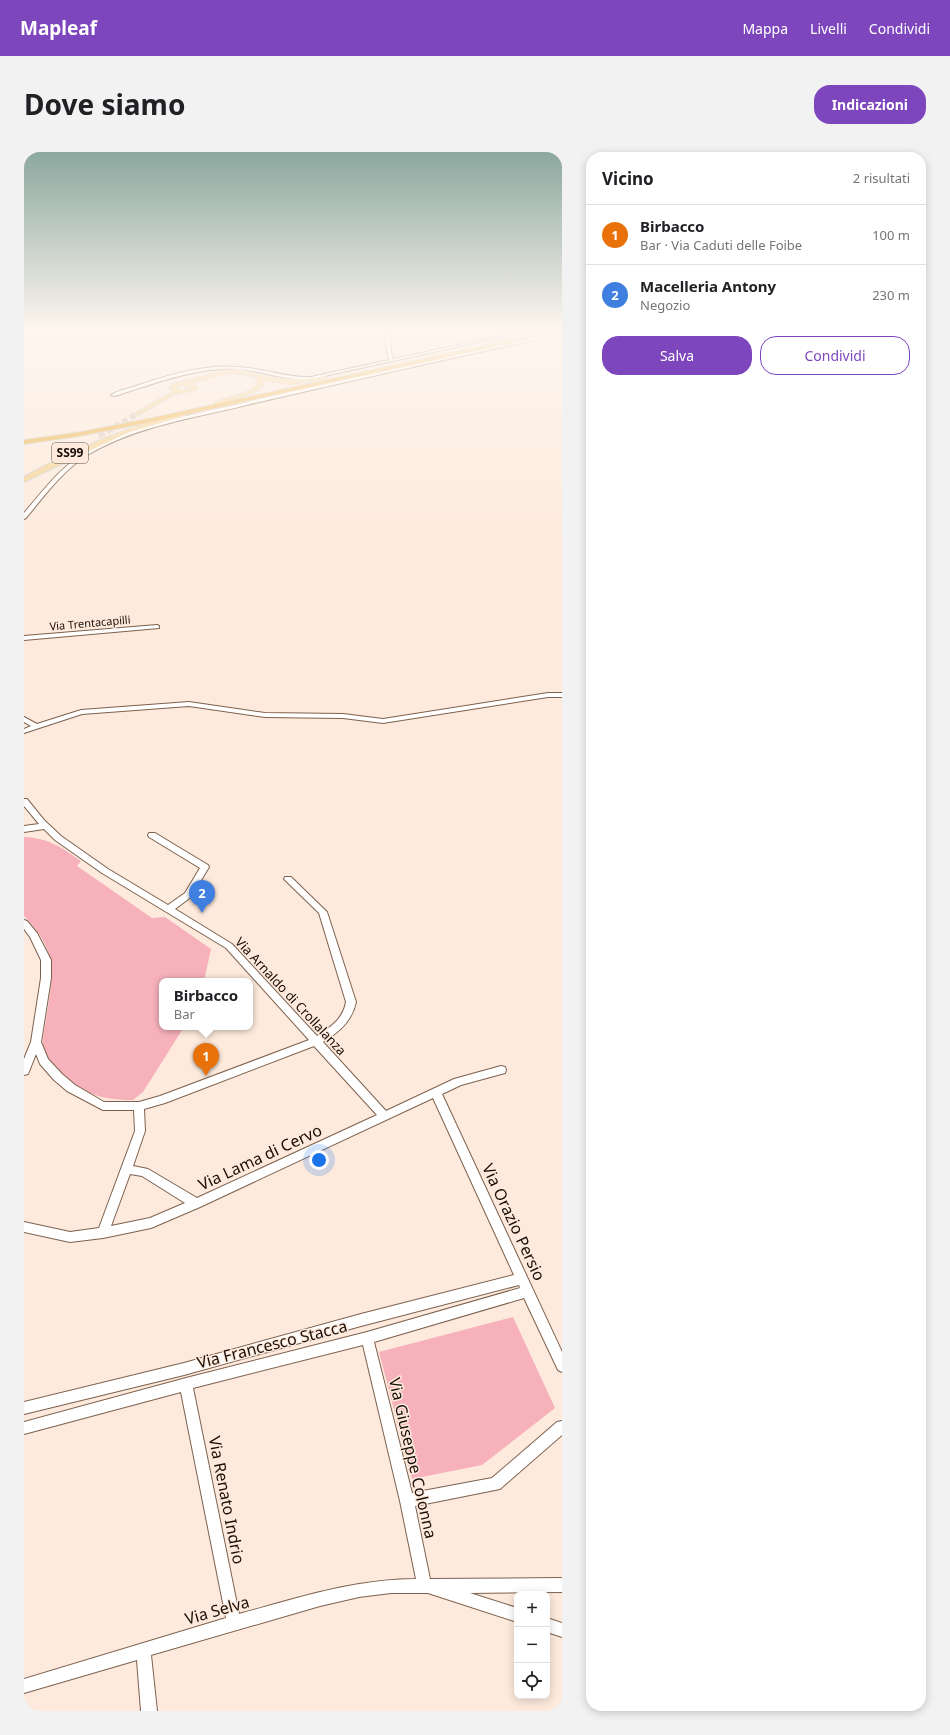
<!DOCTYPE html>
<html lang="it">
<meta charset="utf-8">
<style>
:root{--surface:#fff;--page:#f2f2f2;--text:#202124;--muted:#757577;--line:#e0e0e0;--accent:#7d46bd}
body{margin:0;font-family:"Noto Sans",sans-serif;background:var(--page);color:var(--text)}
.controls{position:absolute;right:12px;bottom:12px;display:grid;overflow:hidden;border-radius:8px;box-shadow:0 2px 10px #0003}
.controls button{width:36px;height:36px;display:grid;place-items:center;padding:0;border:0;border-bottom:1px solid var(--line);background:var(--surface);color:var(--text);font:20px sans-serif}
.you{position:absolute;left:295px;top:1008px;width:14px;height:14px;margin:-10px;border:3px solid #fff;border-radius:50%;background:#1a73e8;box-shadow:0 0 0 6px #1a73e833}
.badge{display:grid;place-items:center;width:26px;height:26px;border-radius:50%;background:var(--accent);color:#fff;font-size:13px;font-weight:700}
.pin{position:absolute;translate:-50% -33px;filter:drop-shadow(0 1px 2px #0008)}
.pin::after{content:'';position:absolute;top:21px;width:14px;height:12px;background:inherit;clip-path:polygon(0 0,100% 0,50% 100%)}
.popup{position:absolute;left:135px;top:826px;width:94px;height:52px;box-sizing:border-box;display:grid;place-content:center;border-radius:8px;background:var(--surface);filter:drop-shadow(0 1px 3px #0005);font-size:13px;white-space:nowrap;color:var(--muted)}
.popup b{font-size:15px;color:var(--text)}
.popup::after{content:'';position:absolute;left:50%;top:100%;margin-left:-8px;border:8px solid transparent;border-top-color:var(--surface)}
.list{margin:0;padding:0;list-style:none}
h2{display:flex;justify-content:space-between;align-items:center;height:52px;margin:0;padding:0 16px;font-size:17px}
h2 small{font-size:13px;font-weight:400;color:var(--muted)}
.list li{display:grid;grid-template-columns:26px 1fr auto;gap:12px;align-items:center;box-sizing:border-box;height:60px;padding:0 16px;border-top:1px solid var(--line)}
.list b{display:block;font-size:15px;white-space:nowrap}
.list p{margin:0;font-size:13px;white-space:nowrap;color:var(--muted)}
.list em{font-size:13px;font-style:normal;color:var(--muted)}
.actions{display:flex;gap:8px;padding:12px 16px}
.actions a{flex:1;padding:9px 0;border:1px solid var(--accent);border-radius:16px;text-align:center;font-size:14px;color:var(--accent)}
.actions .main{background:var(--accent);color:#fff}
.icon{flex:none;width:22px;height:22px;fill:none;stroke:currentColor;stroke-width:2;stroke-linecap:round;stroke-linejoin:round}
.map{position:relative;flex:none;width:538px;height:1559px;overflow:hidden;border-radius:16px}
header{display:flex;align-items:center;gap:24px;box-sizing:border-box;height:56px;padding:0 20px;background:var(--accent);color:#fff}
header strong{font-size:19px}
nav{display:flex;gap:22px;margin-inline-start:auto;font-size:14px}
.intro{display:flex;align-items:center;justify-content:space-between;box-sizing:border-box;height:96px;padding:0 24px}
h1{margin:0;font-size:28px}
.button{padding:10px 18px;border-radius:16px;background:var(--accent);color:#fff;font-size:14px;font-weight:700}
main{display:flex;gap:24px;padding:0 24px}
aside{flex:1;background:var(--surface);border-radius:16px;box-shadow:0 2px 10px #0003}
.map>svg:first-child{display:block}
</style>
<header>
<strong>Mapleaf</strong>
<nav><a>Mappa</a><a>Livelli</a><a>Condividi</a></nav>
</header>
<div class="intro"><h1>Dove siamo</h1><a class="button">Indicazioni</a></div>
<main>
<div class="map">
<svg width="538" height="1559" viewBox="0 0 538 1559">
<rect width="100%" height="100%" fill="#fdeadc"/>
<path fill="#f7b1ba" d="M 0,685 C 25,686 37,695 57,709 L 53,714 L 128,766 L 141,765 L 187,797 L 180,829 L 138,829 L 138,875 L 160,875 L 119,940 L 109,948 C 78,948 58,942 35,920 C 27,913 21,905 19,895 C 18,887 21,876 22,868 C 29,821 35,800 0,764 Z
M 489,1165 L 531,1256 L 458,1313 L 388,1327 L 355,1200 Z"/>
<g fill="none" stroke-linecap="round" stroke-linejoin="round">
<path stroke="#dbc9bc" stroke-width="6" stroke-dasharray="6 3" stroke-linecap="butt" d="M 75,284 L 113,262"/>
<defs>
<path id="minor" d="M 361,178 L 365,178 L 367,200 L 369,207 L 503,178 L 510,178 L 287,227 C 261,229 239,219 214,217 C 171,215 130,232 91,244 L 87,243 C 94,238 104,237 112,234 C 145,223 180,212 214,215 C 239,216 262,226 287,225 L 365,208 L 363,200 Z
M 538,180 L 538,182 C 433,205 328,228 223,253 C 170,266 113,274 65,302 C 39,318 21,343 2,366 L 0,367 L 0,361 C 19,339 36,315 62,300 C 111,272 168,263 223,250 C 328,225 433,203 538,180 Z
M 133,473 L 135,474 L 135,476 L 0,488 L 0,484 Z
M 524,541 L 538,541 L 538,545 L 524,545 L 359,571 L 319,566 L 241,565 L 165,554 L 58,562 L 0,581 L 0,577 L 7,574 L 0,570 L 0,565 L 13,572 L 57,558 L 165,550 L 241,561 L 319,562 L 359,567 Z
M 0,647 L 3,647 L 20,668 L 37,684 L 84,717 L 144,753 L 161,741 L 176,716 L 125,685 L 124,683 L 125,681 L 131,681 L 184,713 L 185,715 L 167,745 L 151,757 L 208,792 L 293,884 C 307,875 319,867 322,850 L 295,761 L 260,727 L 261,725 L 267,725 L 303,760 L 332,850 C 328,869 315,880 299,890 L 362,959 L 430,927 L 477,914 L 481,915 L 482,918 L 481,921 L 437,933 L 418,942 L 538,1200 L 538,1220 L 534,1218 L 500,1146 L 350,1190 L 388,1341 L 468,1326 L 533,1270 L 538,1269 L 538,1283 L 476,1337 L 391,1354 L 406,1427 L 538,1426 L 538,1440 L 446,1441 L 493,1456 L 493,1470 L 404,1441 L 367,1441 L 335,1445 L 296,1454 L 127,1503 L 133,1559 L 117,1559 L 113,1508 L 0,1541 L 0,1527 L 202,1466 L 157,1240 L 0,1282 L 0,1270 L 162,1226 L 343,1180 L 496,1136 L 495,1133 L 337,1174 L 160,1223 L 0,1262 L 0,1250 L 160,1211 L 337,1162 L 490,1123 L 409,946 L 176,1055 L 127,1076 L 79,1086 L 46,1090 L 0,1080 L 0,1070 L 46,1080 L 75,1076 L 111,979 L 110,958 L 79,958 L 43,939 L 30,928 L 16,912 L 12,902 L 4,922 L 0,923 L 0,907 L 7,890 L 17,826 L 17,808 L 6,785 L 0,777 L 0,768 L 3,769 L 13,781 L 27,808 L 27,826 L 17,890 L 24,907 L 38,922 L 51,933 L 80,950 L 115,950 L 136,944 L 285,888 L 202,796 L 78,721 L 31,688 L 20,677 L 0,680 L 0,674 L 15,672 L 0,654 ZM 290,894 L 353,963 L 173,1046 L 124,1017 L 109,1014 L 121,979 L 120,957 L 141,951 ZM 106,1022 L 118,1024 L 161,1051 L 126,1066 L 87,1074 ZM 339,1193 L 376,1349 L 392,1427 C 331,1427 274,1446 215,1462 L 169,1236 Z
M 523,1466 L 538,1471 L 538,1485 L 523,1480 Z"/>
<path id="major" d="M 215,218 L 253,227 L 274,228 L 302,225 L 305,227 L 267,232 L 239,228 L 239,234 L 229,241 L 193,253 L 191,252 L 191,250 L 225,239 L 234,232 L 231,225 C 209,218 191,224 170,231 L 174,237 L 150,243 L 115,263 L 110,262 L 146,241 L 151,240 L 145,237 L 148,232 L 198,219 ZM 158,233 L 167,234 L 168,235 L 159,238 L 151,236 Z
M 158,261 L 161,263 L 160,264 L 105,280 L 0,330 L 0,325 C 49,297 103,275 158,261 Z"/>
<path id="highway" d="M 531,178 L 538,178 L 538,180 L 128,270 L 56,284 L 0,292 L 0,288 L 56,280 L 128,266 Z"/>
</defs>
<use href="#minor" stroke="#7d614d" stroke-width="2"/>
<use href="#major" stroke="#d6d4d2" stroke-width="2"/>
<use href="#highway" stroke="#d6d4d2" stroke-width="2"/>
<use href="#minor" fill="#fff" fill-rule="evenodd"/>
<use href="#major" fill="#f4d395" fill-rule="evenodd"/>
<use href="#highway" fill="#edb54e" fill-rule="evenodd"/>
</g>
<linearGradient id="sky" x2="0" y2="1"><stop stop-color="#8ca89f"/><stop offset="0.45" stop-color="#fef6ef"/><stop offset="1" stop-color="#fef6ef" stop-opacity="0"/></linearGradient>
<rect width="538" height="396" fill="url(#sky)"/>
<g text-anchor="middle" stroke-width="3" stroke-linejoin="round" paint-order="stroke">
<g font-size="11" fill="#190e07" stroke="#fdeadc">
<text transform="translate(66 471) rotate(-5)" y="4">Via Trentacapilli</text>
</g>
<rect fill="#fdeadc" stroke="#5d5047" stroke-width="1" x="28" y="291" width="36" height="20" rx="3"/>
<g font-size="12" font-weight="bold" fill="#190e07">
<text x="46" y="305">SS99</text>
</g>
<g font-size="13" fill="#190e07" stroke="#fdeadc">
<text transform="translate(267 844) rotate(47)" y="5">Via Arnaldo di Crollalanza</text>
</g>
<g font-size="16" fill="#190e07" stroke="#fdeadc">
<text transform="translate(236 1005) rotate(-25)" y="6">Via Lama di Cervo</text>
<text transform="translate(490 1070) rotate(65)" y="6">Via Orazio Persio</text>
<text transform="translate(248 1192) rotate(-14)" y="6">Via Francesco Stacca</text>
<text transform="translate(389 1306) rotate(77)" y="6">Via Giuseppe Colonna</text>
<text transform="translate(203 1348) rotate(79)" y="6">Via Renato Indrio</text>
<text transform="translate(193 1458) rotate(-16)" y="6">Via Selva</text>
</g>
</g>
</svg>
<div class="controls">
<button>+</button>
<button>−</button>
<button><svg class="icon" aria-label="locate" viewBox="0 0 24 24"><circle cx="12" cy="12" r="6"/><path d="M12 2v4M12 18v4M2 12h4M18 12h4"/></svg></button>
</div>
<div class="you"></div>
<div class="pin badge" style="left:182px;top:924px;background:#e8710a">1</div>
<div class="popup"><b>Birbacco</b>Bar</div>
<div class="pin badge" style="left:178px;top:761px;background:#3f7fe0">2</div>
</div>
<aside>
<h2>Vicino<small>2 risultati</small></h2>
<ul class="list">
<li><span class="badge" style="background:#e8710a">1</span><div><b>Birbacco</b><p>Bar · Via Caduti delle Foibe</p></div><em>100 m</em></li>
<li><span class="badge" style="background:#3f7fe0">2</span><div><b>Macelleria Antony</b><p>Negozio</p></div><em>230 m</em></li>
</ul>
<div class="actions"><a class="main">Salva</a><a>Condividi</a></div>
</aside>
</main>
